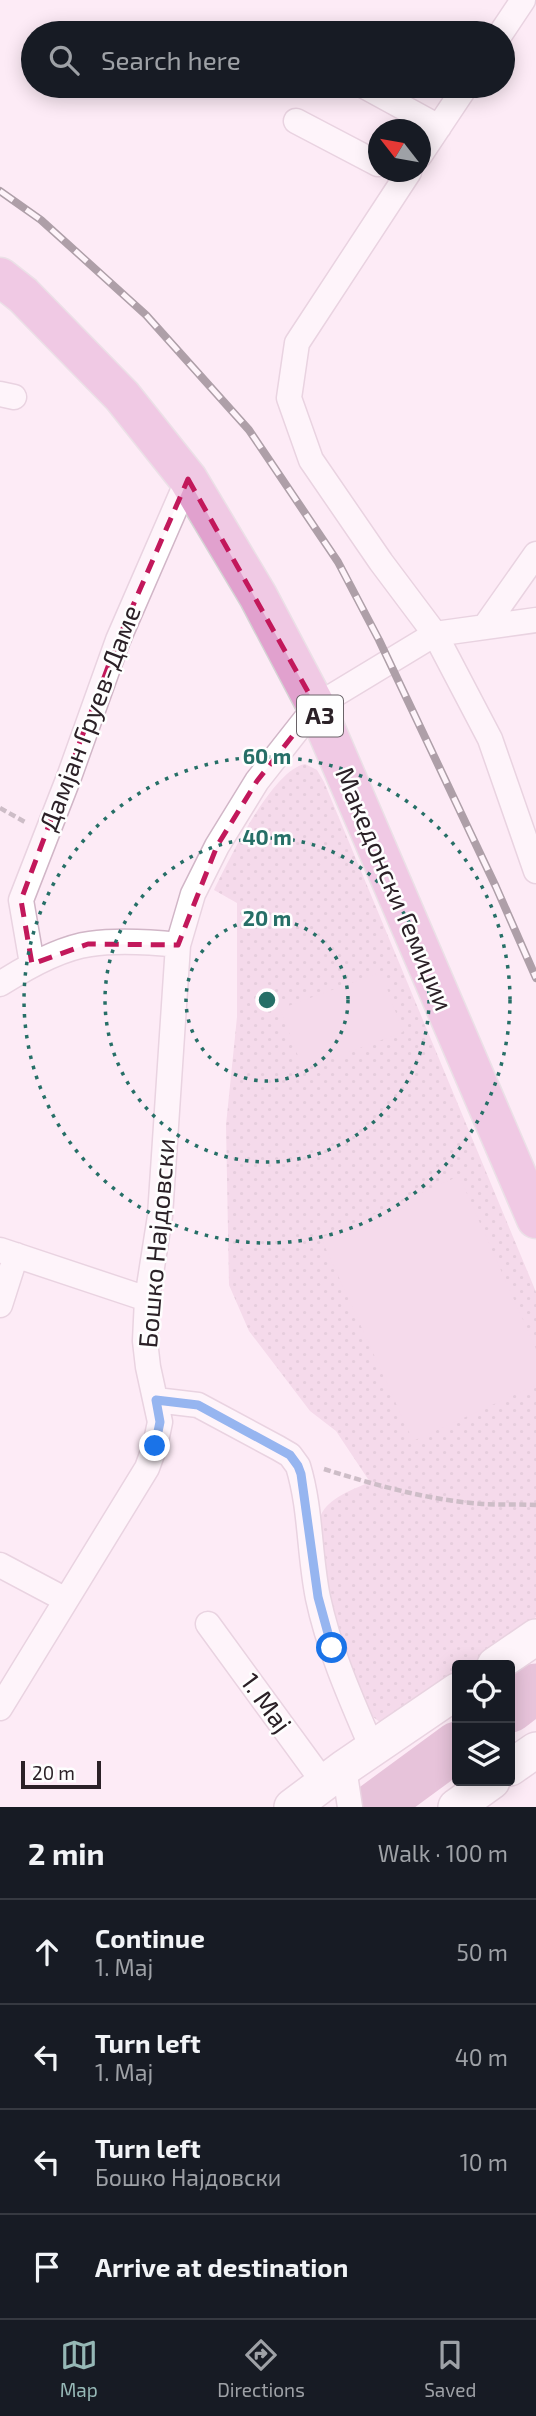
<!DOCTYPE html>
<meta charset="utf-8">
<style>
:root{--surface:#171b24;--page:#242831;--text:#f1f3f6;--muted:#9ea1a6;--line:#363941;--accent:#96b8b6}
body{margin:0;font-family:"Exo 2",sans-serif;background:var(--page);color:var(--text)}
.controls{position:absolute;right:21px;bottom:21px;display:grid;overflow:hidden;border-radius:7px;box-shadow:0 4px 18px #0003}
.controls button{width:63px;height:63px;display:grid;place-items:center;padding:0;border:0;border-bottom:2px solid var(--line);background:var(--surface);color:var(--text);font:35px sans-serif}
.compass{position:absolute;left:368px;top:119px;width:63px;height:63px;border-radius:50%;background:var(--surface);box-shadow:0 4px 18px #0003;rotate:301deg}
.scale{position:absolute;left:21px;bottom:18px;width:80px;box-sizing:border-box;padding-left:7px;border:4px solid #2b2127;border-top:0;font-size:19px;line-height:24px;white-space:nowrap;color:#2b2127;-webkit-text-stroke:5px #fefefe;paint-order:stroke}
.stop{position:absolute;width:21px;height:21px;margin:-16px;border:5px solid #1a73e8;border-radius:50%;background:#fff}
.stop.end{background:#1a73e8;border-color:#fff;box-shadow:0 2px 7px #0008}
.list{margin:0;padding:0;list-style:none}
h2{display:flex;justify-content:space-between;align-items:center;height:91px;margin:0;padding:0 28px;font-size:30px}
h2 small{font-size:23px;font-weight:400;color:var(--muted)}
.list li{display:grid;grid-template-columns:46px 1fr auto;gap:21px;align-items:center;box-sizing:border-box;height:105px;padding:0 28px;border-top:2px solid var(--line)}
.list b{display:block;font-size:26px;white-space:nowrap}
.list p{margin:0;font-size:23px;white-space:nowrap;color:var(--muted)}
.list em{font-size:23px;font-style:normal;color:var(--muted)}
.icon{flex:none;width:38px;height:38px;fill:none;stroke:currentColor;stroke-width:2;stroke-linecap:round;stroke-linejoin:round}
.map{position:relative;flex:none;width:536px;height:1807px;overflow:hidden}
.search{position:absolute;background:var(--surface);box-shadow:0 4px 18px #0003;left:21px;right:21px;top:21px;height:77px;display:flex;align-items:center;gap:18px;box-sizing:border-box;padding:0 24px;border-radius:38px;color:var(--muted);font-size:26px}
.sheet{height:511px;background:var(--surface)}
nav{display:flex;justify-content:space-around;align-items:center;box-sizing:border-box;height:98px;border-top:2px solid var(--line);background:var(--surface);font-size:19px;color:var(--muted)}
nav a{display:grid;justify-items:center;gap:4px}
nav .on{color:var(--accent)}
.map>svg:first-child{display:block}
</style>
<div class="map">
<svg width="536" height="1807" viewBox="0 0 536 1807">
<defs>
<pattern id="grass-dots" width="8" height="8" patternUnits="userSpaceOnUse" patternTransform="scale(1.75)"><rect width="8" height="8" fill="#ebc5dd"/><path d="M2 2h.1M6 6h.1" fill="none" stroke="#caa9be" stroke-width="1.8" stroke-linecap="round"/></pattern>
</defs>
<rect width="100%" height="100%" fill="#fdebf6"/>
<path fill="url(#grass-dots)" d="M 305,764 L 317,770 L 324,782 L 536,1292 L 536,1617 L 471,1665 L 457,1665 L 457,1676 L 384,1725 L 369,1714 L 363,1703 C 345,1649 321,1594 320,1536 C 320,1529 319,1521 321,1515 C 328,1498 354,1489 370,1482 L 336,1431 L 310,1411 L 249,1331 L 229,1285 L 226,1125 L 237,1017 L 237,903 L 214,890 C 229,860 272,770 305,764 Z"/>
<path fill="#ebc5dd" d="M 381,972 L 403,1032 L 303,1069 L 280,1009 Z
M 459,1176 L 536,1349 L 536,1385 L 413,1441 L 321,1238 Z"/>
<g fill="none" stroke-linecap="round" stroke-linejoin="round">
<path stroke="#cd93b8" stroke-width="49" d="M 510,1708 L 536,1688
M 374,1807 L 457,1746"/>
<defs>
<path id="street" d="M 501,33 L 523,0
M 364,86 L 439,127
M 296,121 L 378,164
M 420,155 L 466,86
M 409,172 L 297,343 L 289,398 L 311,460 L 381,562 L 435,634 L 490,739 L 536,871
M 0,394 L 14,397
M 486,625 L 536,554
M 32,964 L 21,900 L 69,777 L 118,640 L 188,479
M 0,984 C 25,968 60,948 90,944 C 118,940 150,942 178,945 L 193,894 L 217,846 L 257,781 L 316,706 L 435,634 L 536,620
M 0,1250 L 147,1299
M 0,1305 L 16,1255
M 156,1400 L 198,1405 L 278,1448 L 290,1455 L 298,1466 C 311,1508 309,1554 318,1598 C 329,1650 351,1699 372,1748
M 0,1565 L 66,1600
M 208,1624 L 324,1783
M 0,1708 L 147,1468 L 155,1446 L 160,1422 L 148,1367 L 145,1341 L 147,1299 L 160,1216 L 178,945
M 344,1768 L 350,1807"/>
<path id="secondary" d="M 495,1665 L 536,1637
M 510,1768 L 536,1750
M 292,1807 L 344,1768 L 457,1691
M 456,1807 L 492,1781"/>
<path id="primary" d="M 0,277 L 23,295 L 122,396 L 188,479 L 258,596 L 316,706 L 536,1219"/>
</defs>
<use href="#street" stroke="#d1b6c7" stroke-width="27"/>
<use href="#secondary" stroke="#d1b6c7" stroke-width="38"/>
<use href="#primary" stroke="#d5d3d4" stroke-width="41"/>
<path stroke="#93858e" stroke-width="4.5" stroke-dasharray="7 3.5" stroke-linecap="butt" d="M 0,808 L 25,822
M 324,1469 C 375,1485 428,1500 482,1504 C 500,1505 518,1504 536,1505"/>
<use href="#street" stroke="#fff" stroke-width="24"/>
<use href="#secondary" stroke="#fff" stroke-width="35"/>
<use href="#primary" stroke="#e1a1ce" stroke-width="38"/>
<defs>
<path id="rail" d="M 0,191 L 41,220 L 146,315 L 249,430 L 338,562 L 379,640 L 496,887 L 536,978"/>
</defs>
<use href="#rail" stroke="#4f444b" stroke-width="8"/>
<use href="#rail" stroke="#fefefe" stroke-width="5" stroke-dasharray="16" stroke-linecap="butt"/>
</g>
<g fill="none" stroke-linecap="round" stroke-linejoin="round">
<path stroke="#1a73e8" stroke-width="9" d="M 155,1446 L 160,1422 L 156,1400 L 198,1405 L 290,1455 L 298,1466 L 301,1474 L 318,1597 L 332,1648"/>
</g>
<path d="M0 0H536V1807H0ZM 188,479 L 316,706 L 257,781 L 217,846 L 178,945 L 88,944 L 32,964 L 21,900 L 118,640 Z" fill="#fdebf6" fill-opacity=".55" fill-rule="evenodd"/>
<path fill="none" stroke="#c2185b" stroke-width="5" stroke-dasharray="14 9" stroke-linejoin="round" d="M 188,479 L 316,706 L 257,781 L 217,846 L 178,945 L 88,944 L 32,964 L 21,900 L 118,640 Z"/>
<g fill="none" stroke="#266f67" stroke-width="3.5" stroke-dasharray="3.5 7">
<circle cx="267" cy="1000" r="81"/>
<circle cx="267" cy="1000" r="162"/>
<circle cx="267" cy="1000" r="243"/>
</g>
<g text-anchor="middle" stroke-width="5" stroke-linejoin="round" paint-order="stroke">
<rect fill="#fefefe" stroke="#6a6368" stroke-width="2" x="297" y="695.5" width="46" height="41" rx="5"/>
<g font-size="24" font-weight="bold" fill="#2b2127">
<text x="320" y="724">A3</text>
</g>
<g font-size="26" fill="#2b2127" stroke="#fefefe">
<text transform="translate(90 718) rotate(-69)" y="9">Дамјан Груев-Даме</text>
<text transform="translate(394 889) rotate(67)" y="9">Македонски Гемиџии</text>
<text transform="translate(157 1243) rotate(-85)" y="9">Бошко Најдовски</text>
<text transform="translate(266 1703) rotate(54)" y="9">1. Мај</text>
</g>
</g>
<circle cx="267" cy="1000" r="10" fill="#266f67" stroke="#fefefe" stroke-width="3.5"/>
<g font-size="21" text-anchor="middle" font-weight="bold" fill="#266f67" stroke="#fefefe" stroke-width="5" stroke-linejoin="round" paint-order="stroke">
<text x="267" y="764">60 m</text>
<text x="267" y="845">40 m</text>
<text x="267" y="926">20 m</text>
</g>
</svg>
<div class="controls">
<button><svg class="icon" aria-label="locate" viewBox="0 0 24 24"><circle cx="12" cy="12" r="6"/><path d="M12 2v4M12 18v4M2 12h4M18 12h4"/></svg></button>
<button><svg class="icon" aria-label="layers" viewBox="0 0 24 24"><path d="M12 4l9 5-9 5-9-5zM3 14l9 5 9-5"/></svg></button>
</div>
<svg class="compass" viewBox="-18 -18 36 36"><path d="M0-13l5 13h-10z" fill="#e53935"/><path d="M0 13l5-13h-10z" fill="#9ea1a6"/></svg>
<div class="scale">20 m</div>
<div class="stop" style="left:332px;top:1648px"></div>
<div class="stop end" style="left:155px;top:1446px"></div>
<div class="search"><svg class="icon" aria-label="search" viewBox="0 0 24 24"><circle cx="10" cy="10" r="6"/><path d="M15 15l6 6"/></svg>Search here</div>
</div>
<section class="sheet">
<h2>2 min<small>Walk · 100 m</small></h2>
<ul class="list">
<li><svg class="icon" aria-label="ahead" viewBox="0 0 24 24"><path d="M12 20V5M6 11l6-6 6 6"/></svg><div><b>Continue</b><p>1. Мај</p></div><em>50 m</em></li>
<li><svg class="icon" aria-label="left" viewBox="0 0 24 24"><path d="M17 20v-9H6M10 6l-5 5 5 5"/></svg><div><b>Turn left</b><p>1. Мај</p></div><em>40 m</em></li>
<li><svg class="icon" aria-label="left" viewBox="0 0 24 24"><path d="M17 20v-9H6M10 6l-5 5 5 5"/></svg><div><b>Turn left</b><p>Бошко Најдовски</p></div><em>10 m</em></li>
<li><svg class="icon" aria-label="arrive" viewBox="0 0 24 24"><path d="M6 21V4h12l-3 4 3 4H6"/></svg><div><b>Arrive at destination</b></div></li>
</ul>
</section>
<nav>
<a class="on"><svg class="icon" aria-label="map" viewBox="0 0 24 24"><path d="M3 6l6-2 6 2 6-2v14l-6 2-6-2-6 2zM9 4v14M15 6v14"/></svg>Map</a>
<a><svg class="icon" aria-label="directions" viewBox="0 0 24 24"><path d="M12 3l9 9-9 9-9-9zM9 14v-3h6M13 9l2 2-2 2"/></svg>Directions</a>
<a><svg class="icon" aria-label="saved" viewBox="0 0 24 24"><path d="M7 4h10v16l-5-4-5 4z"/></svg>Saved</a>
</nav>
